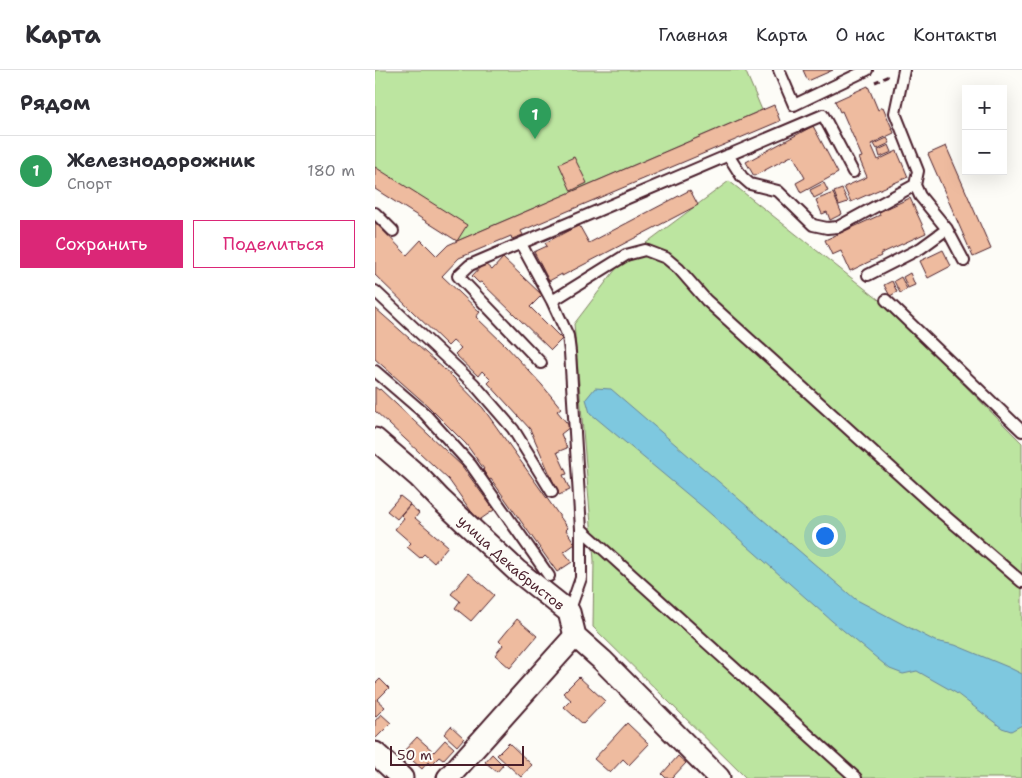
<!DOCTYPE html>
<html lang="ru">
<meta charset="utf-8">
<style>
:root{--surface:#fff;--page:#f2f2f3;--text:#2b2b33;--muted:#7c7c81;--line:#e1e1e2;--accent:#db2777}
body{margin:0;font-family:"Shantell Sans",sans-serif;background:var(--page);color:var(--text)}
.controls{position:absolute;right:15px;top:15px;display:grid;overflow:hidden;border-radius:0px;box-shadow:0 5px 20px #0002}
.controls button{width:45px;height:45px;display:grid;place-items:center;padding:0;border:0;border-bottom:1px solid var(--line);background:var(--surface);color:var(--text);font:25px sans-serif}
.scale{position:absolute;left:15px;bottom:12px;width:134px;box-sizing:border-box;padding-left:5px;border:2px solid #4a1f2b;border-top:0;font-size:14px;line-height:18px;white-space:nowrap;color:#4a1f2b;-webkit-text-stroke:4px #fdfcf7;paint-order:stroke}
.you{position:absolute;left:449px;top:465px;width:18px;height:18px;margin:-12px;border:4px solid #fff;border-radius:50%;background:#1a73e8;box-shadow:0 0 0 8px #1a73e833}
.badge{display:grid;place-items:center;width:32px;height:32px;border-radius:50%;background:var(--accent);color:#fff;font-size:16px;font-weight:700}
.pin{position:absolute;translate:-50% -41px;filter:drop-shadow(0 1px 2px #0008)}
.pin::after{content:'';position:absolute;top:26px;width:18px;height:15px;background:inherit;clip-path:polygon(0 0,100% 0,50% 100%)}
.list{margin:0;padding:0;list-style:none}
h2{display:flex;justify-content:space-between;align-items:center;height:65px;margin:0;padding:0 20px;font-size:21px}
h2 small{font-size:16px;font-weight:400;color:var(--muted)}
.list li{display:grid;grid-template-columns:32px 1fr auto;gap:15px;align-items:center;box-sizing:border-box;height:70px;padding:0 20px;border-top:1px solid var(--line)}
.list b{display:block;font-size:19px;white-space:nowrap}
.list p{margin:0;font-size:16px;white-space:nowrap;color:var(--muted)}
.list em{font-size:16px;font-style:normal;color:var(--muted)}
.actions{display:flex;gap:10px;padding:15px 20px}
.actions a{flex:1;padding:11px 0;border:1px solid var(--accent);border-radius:0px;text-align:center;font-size:18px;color:var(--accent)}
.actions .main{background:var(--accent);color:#fff}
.map{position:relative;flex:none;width:647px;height:708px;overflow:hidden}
header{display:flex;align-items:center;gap:30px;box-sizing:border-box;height:70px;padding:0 25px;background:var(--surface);border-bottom:1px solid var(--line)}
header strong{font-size:24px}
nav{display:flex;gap:28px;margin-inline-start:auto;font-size:18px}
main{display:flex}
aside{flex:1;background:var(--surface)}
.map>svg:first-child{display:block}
</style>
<header>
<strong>Карта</strong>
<nav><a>Главная</a><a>Карта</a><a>О нас</a><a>Контакты</a></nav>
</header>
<main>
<aside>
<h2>Рядом<small></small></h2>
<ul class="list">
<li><span class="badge" style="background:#2e9e5b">1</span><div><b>Железнодорожник</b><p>Спорт</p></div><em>180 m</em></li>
</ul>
<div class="actions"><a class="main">Сохранить</a><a>Поделиться</a></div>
</aside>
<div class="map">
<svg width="647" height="708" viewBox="0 0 647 708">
<rect width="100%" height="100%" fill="#fdfcf7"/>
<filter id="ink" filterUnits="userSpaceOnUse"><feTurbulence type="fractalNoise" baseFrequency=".02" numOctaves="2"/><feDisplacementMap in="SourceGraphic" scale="10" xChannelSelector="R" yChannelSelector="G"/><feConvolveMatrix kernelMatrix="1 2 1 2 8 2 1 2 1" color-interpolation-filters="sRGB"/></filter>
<g filter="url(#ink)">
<path fill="#bce5a0" stroke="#838266" d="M 0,0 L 370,0 L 387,40 L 82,171 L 0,97 Z
M 354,111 L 508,233 L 647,373 L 647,708 L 371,708 L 218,557 L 219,490 L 199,254 L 247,191 Z"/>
<path fill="#7ec8df" stroke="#698497" d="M 220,318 L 236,319 L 480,529 L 560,571 L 580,575 L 633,597 L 647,604 L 647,655 L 636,661 L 627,658 L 581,623 L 542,601 L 528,604 L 515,599 L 457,551 L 329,438 L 215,343 L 211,329 Z"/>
<path fill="#eebb9f" stroke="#4a1f2b" d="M 428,0 L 458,0 L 433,11 Z
M 493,16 L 503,40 L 508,37 L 519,63 L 496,74 L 503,90 L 522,81 L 533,107 L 476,132 L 469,117 L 492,107 L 484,88 L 487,87 L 467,41 L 465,42 L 460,31 Z
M 399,35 L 405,51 L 146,161 L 148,165 L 137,169 L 136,166 L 84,188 L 67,206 L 105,242 L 101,247 L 131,276 L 167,315 L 186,338 L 182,341 L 195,357 L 186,364 L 192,378 L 182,382 L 192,404 L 188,405 L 195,420 L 184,425 L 155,359 L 113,313 L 116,310 L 107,301 L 103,306 L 80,284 L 86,278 L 78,271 L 73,276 L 0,205 L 0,152 L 32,185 L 46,170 L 62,186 L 73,175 L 82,171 Z
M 438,56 L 463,103 L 426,123 L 421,113 L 430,108 L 418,85 L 379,106 L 371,92 Z
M 512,68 L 515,73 L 502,79 L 499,74 Z
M 514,75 L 517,82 L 505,87 L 503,80 Z
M 571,76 L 616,179 L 598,187 L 553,84 Z
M 199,87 L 212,113 L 196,121 L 184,94 Z
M 0,97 L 92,155 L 82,171 L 0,119 Z
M 449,113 L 453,121 L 439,128 L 435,120 Z
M 467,119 L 473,132 L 464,135 L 459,122 Z
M 315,120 L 323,135 L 187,206 L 187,204 L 174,211 L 159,182 L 172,176 L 170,173 L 204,155 L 214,173 Z
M 458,123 L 467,144 L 455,150 L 452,142 L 447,144 L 441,130 Z
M 535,128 L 551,163 L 505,184 L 506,186 L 475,201 L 466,181 L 457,185 L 450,170 L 505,145 L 504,142 Z
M 568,180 L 576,196 L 553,208 L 545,191 Z
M 128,188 L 167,225 L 155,237 L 187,269 L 176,280 L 106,212 L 104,213 L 97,206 L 109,193 L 117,200 Z
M 535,203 L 540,215 L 533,218 L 528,207 Z
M 526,207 L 532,219 L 525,223 L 519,211 Z
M 517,211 L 522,222 L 515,226 L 509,215 Z
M 0,238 L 77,306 L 108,338 L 193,458 L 191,460 L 200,474 L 189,482 L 197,492 L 182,502 L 116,409 L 114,410 L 108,400 L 109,399 L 91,374 L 52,335 L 0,289 Z
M 0,317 L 4,320 L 5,319 L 87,396 L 119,440 L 103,451 L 74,410 L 0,341 Z
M 25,426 L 35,434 L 22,449 L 12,441 Z
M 35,435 L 44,443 L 40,448 L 73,476 L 59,493 L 49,484 L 45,488 L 32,477 L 36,473 L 20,459 L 29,448 L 26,445 Z
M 94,503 L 119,525 L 96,551 L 80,538 L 85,531 L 76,524 Z
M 142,549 L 162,566 L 135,598 L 120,585 L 128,575 L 124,571 Z
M 204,607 L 230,631 L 208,654 L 189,637 L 196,630 L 188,623 Z
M 5,609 L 14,618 L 2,630 L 10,637 L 0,647 L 0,614 Z
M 6,644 L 16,653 L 1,668 L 0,667 L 0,651 Z
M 252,653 L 274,674 L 254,695 L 248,689 L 235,703 L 219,689 Z
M 76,656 L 89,668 L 82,676 L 69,664 Z
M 42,667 L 59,682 L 70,670 L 79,678 L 68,690 L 64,687 L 56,695 L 53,692 L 47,699 L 28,682 Z
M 134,673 L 157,695 L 146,707 L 122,685 Z
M 117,684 L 128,695 L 122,702 L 110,692 Z
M 303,686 L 311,693 L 297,708 L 291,708 L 287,704 Z"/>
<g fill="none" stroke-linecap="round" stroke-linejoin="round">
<defs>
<path id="service" d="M 404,0 L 419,35 L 492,0
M 529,0 L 520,43 L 543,101 L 540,115 L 545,126 L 572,159 L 589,191
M 353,85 L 367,107 L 375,114 L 403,121 L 438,155 L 452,158 L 463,157 L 540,115
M 0,143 L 18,161
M 146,174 L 177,231 L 193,266 L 195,282 L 206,459 L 206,508 L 194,542
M 493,205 L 546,178 L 572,159
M 0,221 L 99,314 L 138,359 L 177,422
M 511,230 L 647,361
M 177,231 L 251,185 L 270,180 L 291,188 L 304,199 L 331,230 L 555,433 L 647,512
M 166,293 L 83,206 L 95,195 L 448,45 L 478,102
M 0,301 L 50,344 L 96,395 L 174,506
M 206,459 L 481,708"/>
<g id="minor">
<path id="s1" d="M 0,369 L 44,407 L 65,429 L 141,500 L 194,542 L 200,566 L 227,590 L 344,708"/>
<path d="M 0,683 L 27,708"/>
<path d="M 73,708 L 200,566"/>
</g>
</defs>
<use href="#service" stroke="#4a1f2b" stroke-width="14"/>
<use href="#minor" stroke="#4a1f2b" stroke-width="25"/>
<path stroke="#4a1f2b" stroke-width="3" stroke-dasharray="5 4" stroke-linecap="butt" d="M 500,12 L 514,6"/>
<use href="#service" stroke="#fdfcf7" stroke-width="10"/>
<use href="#minor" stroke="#fdfcf7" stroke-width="21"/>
</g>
</g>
<g text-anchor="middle" stroke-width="4" stroke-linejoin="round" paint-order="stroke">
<g font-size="14" fill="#4a1f2b" stroke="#fdfcf7">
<text dy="5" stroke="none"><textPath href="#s1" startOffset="184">улица Декабристов</textPath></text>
</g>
</g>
</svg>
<div class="controls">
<button>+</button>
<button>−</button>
</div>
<div class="scale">50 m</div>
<div class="you"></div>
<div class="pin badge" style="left:160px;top:69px;background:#2e9e5b">1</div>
</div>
</main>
